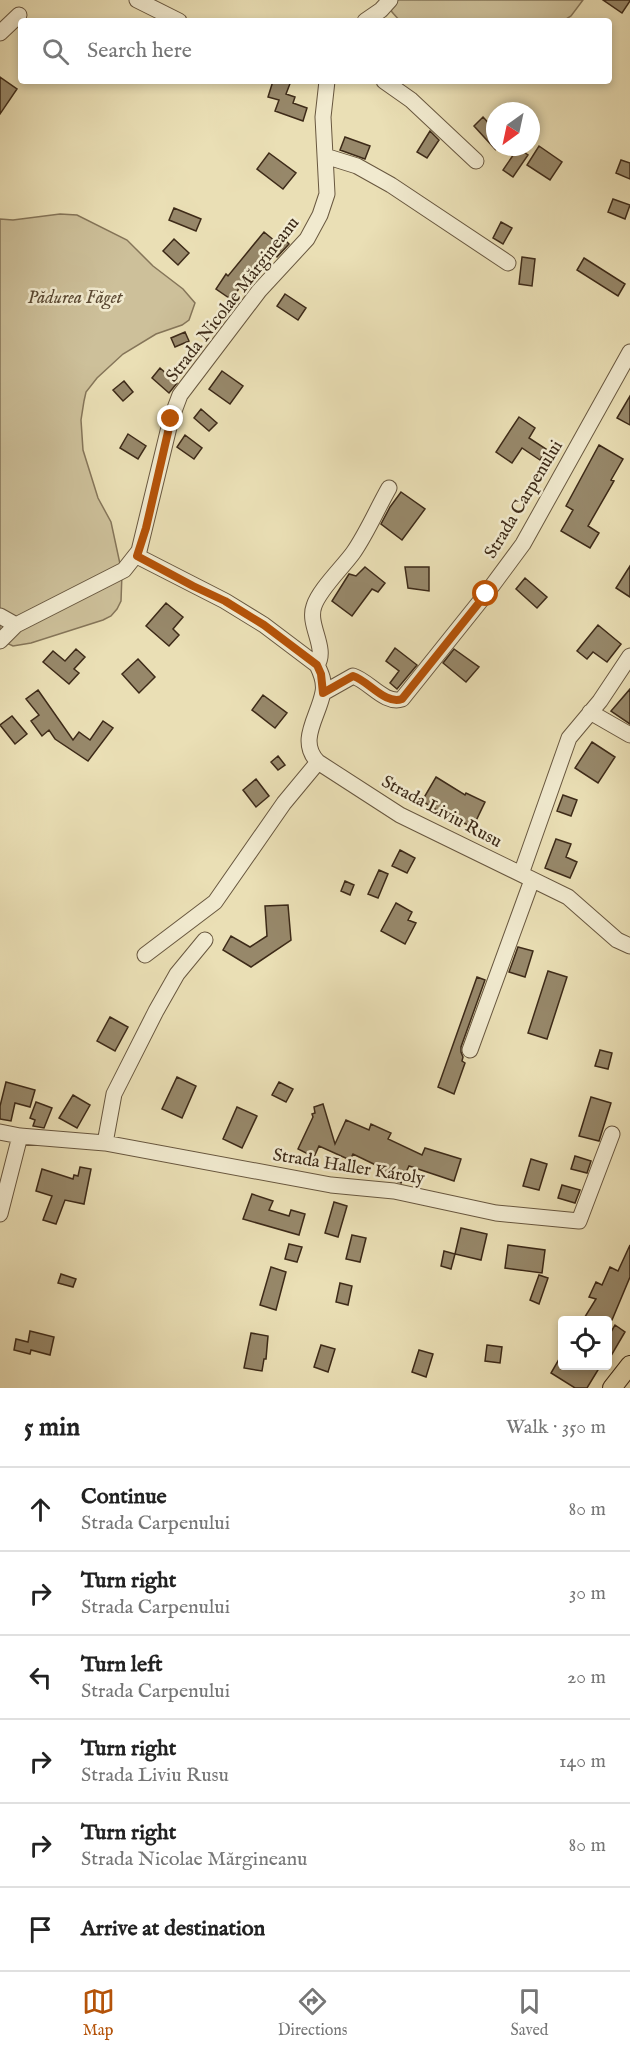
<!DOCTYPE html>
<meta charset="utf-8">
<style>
:root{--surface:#fff;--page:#f2f2f2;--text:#222;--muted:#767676;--line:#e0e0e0;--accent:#b45309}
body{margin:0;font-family:"IM FELL English",serif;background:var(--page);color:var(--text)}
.controls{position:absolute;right:18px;bottom:18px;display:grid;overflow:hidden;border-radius:6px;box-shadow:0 3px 9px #0003}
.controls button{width:54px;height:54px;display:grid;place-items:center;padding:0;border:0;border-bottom:2px solid var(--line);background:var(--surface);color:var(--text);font:30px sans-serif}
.compass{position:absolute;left:486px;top:102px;width:54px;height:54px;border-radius:50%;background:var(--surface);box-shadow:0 3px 9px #0003;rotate:213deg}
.stop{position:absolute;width:18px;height:18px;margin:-14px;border:4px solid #b45309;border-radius:50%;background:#fff}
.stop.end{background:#b45309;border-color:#fff;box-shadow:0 2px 6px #0008}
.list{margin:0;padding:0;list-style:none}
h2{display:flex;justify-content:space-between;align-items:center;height:78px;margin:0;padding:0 24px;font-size:26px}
h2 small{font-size:20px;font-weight:400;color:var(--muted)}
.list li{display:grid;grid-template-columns:39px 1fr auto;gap:18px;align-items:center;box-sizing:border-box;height:84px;padding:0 24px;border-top:2px solid var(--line)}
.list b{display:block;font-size:22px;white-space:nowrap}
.list p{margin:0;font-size:20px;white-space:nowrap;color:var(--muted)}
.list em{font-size:20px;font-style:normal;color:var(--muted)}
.icon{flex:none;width:33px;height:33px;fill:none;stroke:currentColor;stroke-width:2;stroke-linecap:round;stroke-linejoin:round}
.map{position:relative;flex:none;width:630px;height:1388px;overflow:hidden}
.search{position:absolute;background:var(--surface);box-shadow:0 3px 9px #0003;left:18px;right:18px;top:18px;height:66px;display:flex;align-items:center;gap:15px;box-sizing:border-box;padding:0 21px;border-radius:6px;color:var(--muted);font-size:22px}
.sheet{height:582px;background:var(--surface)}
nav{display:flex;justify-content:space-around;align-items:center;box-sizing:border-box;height:84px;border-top:2px solid var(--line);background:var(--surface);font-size:16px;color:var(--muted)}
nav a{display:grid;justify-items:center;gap:3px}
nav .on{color:var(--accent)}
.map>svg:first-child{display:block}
</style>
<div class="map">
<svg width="630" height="1388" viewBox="0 0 630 1388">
<rect width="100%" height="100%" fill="#eadfb5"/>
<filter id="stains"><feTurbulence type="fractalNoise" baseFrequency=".00333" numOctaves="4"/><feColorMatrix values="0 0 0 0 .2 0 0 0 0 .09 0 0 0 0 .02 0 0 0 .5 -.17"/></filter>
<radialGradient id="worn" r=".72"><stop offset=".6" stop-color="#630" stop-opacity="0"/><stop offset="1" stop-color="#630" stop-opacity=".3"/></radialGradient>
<path fill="#cdc09a" stroke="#857559" stroke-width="1.5" d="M 387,0 L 583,0 L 571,16 L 563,21 L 400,21 L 392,12 Z
M 60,214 L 77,215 L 127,240 L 153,266 L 183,289 L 195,303 L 189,320 L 182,325 L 156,334 L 123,354 L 97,378 L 86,392 L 84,401 L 81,420 L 83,450 L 98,498 L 111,522 L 122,573 L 121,601 L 117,609 L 111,616 L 103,620 L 31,643 L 13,646 L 0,640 L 0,219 L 13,220 Z"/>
<path fill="#97886a" stroke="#3d2a18" stroke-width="1.5" d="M 603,0 L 630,0 L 630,1 L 622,13 Z
M 0,77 L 17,89 L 0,114 Z
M 273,81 L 291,81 L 286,94 L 295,97 L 293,103 L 307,108 L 303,121 L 275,111 L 279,100 L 268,97 Z
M 483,117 L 495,130 L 495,149 L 474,126 Z
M 430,131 L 439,140 L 427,158 L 417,152 Z
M 345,137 L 370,146 L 365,159 L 340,150 Z
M 539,146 L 562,162 L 550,180 L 527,165 Z
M 518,148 L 528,155 L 513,177 L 503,170 Z
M 269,153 L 296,173 L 283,189 L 257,169 Z
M 621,160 L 630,163 L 630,179 L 616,173 Z
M 613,199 L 630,205 L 625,219 L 608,212 Z
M 174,208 L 201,219 L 196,231 L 169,220 Z
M 501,222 L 512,228 L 503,244 L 493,238 Z
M 264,232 L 281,246 L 286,241 L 289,244 L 277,257 L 272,252 L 251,278 L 247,275 L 232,300 L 216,289 L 226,274 L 228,276 Z
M 174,239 L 189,253 L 178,265 L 163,251 Z
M 522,257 L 535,259 L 532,286 L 519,284 Z
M 584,258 L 625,284 L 618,296 L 577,270 Z
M 285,294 L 306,308 L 298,320 L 277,306 Z
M 185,332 L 189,341 L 175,347 L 171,338 Z
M 160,368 L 177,383 L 169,393 L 152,378 Z
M 222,371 L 243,386 L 230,404 L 209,389 Z
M 124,381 L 133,392 L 123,401 L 113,390 Z
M 630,396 L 630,425 L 617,418 Z
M 201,409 L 217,423 L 209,431 L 194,418 Z
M 519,417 L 535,428 L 529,438 L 546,449 L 540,460 L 522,448 L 512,463 L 496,452 Z
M 128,434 L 146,446 L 138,459 L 120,448 Z
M 185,435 L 202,448 L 194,459 L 177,447 Z
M 599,445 L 623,459 L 611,480 L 614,481 L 588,526 L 599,533 L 590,548 L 561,531 L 573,510 L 566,506 Z
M 401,492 L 425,509 L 402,540 L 381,524 L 390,507 Z
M 630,566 L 630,597 L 616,588 Z
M 365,567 L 385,583 L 378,592 L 372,589 L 352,616 L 332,601 L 349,574 L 356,576 Z
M 405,567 L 429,567 L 429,591 L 408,588 Z
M 525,578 L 547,597 L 537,608 L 516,589 Z
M 166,603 L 183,617 L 173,629 L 179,635 L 169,646 L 146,626 Z
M 598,625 L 621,644 L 607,662 L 593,652 L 587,659 L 577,651 Z
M 395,648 L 417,665 L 397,689 L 390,683 L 399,671 L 386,661 Z
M 76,649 L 85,657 L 74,669 L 79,673 L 69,684 L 43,662 L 53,651 L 65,661 Z
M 454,649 L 479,667 L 466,682 L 443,663 Z
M 138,659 L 155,677 L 139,693 L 122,674 Z
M 630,689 L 630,724 L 611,711 Z
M 38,690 L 73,740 L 79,732 L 90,740 L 103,721 L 113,728 L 88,761 L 55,739 L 49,730 L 42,736 L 31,721 L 39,715 L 26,699 Z
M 263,695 L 287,713 L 275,728 L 252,710 Z
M 12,716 L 27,734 L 15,744 L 0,725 Z
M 592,742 L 615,757 L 598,783 L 575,768 Z
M 278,756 L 285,765 L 278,770 L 271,762 Z
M 436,777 L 465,795 L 466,793 L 485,802 L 473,827 L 445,815 L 422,801 Z
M 256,779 L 269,796 L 256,807 L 243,790 Z
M 563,795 L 577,800 L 571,816 L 557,811 Z
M 556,839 L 571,844 L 566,857 L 577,862 L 570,878 L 545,868 Z
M 400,850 L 415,858 L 407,873 L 392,866 Z
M 379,870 L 388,874 L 378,898 L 368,894 Z
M 345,881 L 354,885 L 350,895 L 341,891 Z
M 396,903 L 412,912 L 408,920 L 416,923 L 405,944 L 381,931 Z
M 288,905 L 291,940 L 251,967 L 223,950 L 231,936 L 250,947 L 267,936 L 265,906 Z
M 518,947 L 533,951 L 525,977 L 509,972 Z
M 548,971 L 567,977 L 547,1039 L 528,1033 Z
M 477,977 L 485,980 L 461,1047 L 461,1052 L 463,1057 L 462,1061 L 465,1063 L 454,1094 L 438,1087 Z
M 110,1017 L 128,1027 L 115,1051 L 97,1041 Z
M 600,1050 L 612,1053 L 608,1069 L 595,1066 Z
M 177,1077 L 196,1086 L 182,1118 L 162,1109 Z
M 6,1082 L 35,1090 L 30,1107 L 15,1103 L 11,1121 L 0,1119 L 0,1106 Z
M 279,1082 L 293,1089 L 286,1102 L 272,1095 Z
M 73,1095 L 90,1105 L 77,1128 L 59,1118 Z
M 591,1097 L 611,1103 L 599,1141 L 579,1136 Z
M 36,1102 L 52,1108 L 44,1128 L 33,1126 L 35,1120 L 30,1118 Z
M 323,1104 L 335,1144 L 346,1120 L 369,1130 L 371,1124 L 391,1133 L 388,1139 L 422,1155 L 425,1148 L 461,1159 L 454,1181 L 409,1166 L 401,1183 L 382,1175 L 384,1169 L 353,1154 L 350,1160 L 319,1146 L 314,1157 L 298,1149 L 313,1117 L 312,1114 L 315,1113 L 314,1107 Z
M 237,1107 L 257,1116 L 242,1148 L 223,1139 Z
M 575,1156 L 591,1161 L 587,1173 L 571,1169 Z
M 531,1159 L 547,1164 L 539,1190 L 523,1186 Z
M 80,1167 L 91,1169 L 84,1204 L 65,1200 L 56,1224 L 43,1220 L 52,1196 L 36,1191 L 42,1169 L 73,1179 L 74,1175 L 78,1176 Z
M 562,1185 L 580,1190 L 575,1203 L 558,1198 Z
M 252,1194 L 273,1201 L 269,1210 L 289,1216 L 291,1210 L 305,1214 L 299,1235 L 243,1219 Z
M 334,1202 L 347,1206 L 338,1237 L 325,1233 Z
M 461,1228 L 487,1234 L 481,1260 L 455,1254 Z
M 352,1235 L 366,1238 L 360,1262 L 346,1259 Z
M 289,1244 L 302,1247 L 297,1262 L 285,1259 Z
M 508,1245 L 545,1250 L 542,1273 L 505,1268 Z
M 630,1245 L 630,1277 L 612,1320 L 583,1320 L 596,1299 L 589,1297 L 596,1282 L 602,1285 L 610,1267 L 618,1271 Z
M 444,1251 L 455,1254 L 451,1269 L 441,1266 Z
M 271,1267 L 286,1272 L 276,1310 L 260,1305 Z
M 61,1274 L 76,1279 L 73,1287 L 58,1283 Z
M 539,1275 L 548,1278 L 539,1304 L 530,1300 Z
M 340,1283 L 352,1286 L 348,1305 L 336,1302 Z
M 615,1325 L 625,1332 L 608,1361 L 608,1337 Z
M 30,1331 L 54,1337 L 50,1355 L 31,1350 L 30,1354 L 14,1350 L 16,1339 L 28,1342 Z
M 251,1333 L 268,1336 L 266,1359 L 264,1359 L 262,1371 L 244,1368 Z
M 321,1345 L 335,1349 L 328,1372 L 314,1367 Z
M 487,1345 L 502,1347 L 500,1363 L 485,1361 Z
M 419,1350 L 433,1354 L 426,1377 L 412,1372 Z
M 562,1354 L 562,1365 L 601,1365 L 587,1388 L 575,1388 L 551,1373 Z"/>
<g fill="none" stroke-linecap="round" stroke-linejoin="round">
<defs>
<path id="minor" d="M 137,0 L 179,21
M 365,21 L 381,10 L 390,0
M 0,33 L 19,15
M 384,81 L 411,100 L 476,161
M 325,156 L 357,166 L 391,185 L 508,263
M 137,556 L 225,601 L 264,625 L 317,665 C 321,673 325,682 323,692 C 319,716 297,741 318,762 L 400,815 L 568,897 L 617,940 L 630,946
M 0,616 L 16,625
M 0,641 L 16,625 L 124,570 L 139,551 L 171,419 L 180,395 L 259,291 L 307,239 L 320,215 L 327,194 L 323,117 L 327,81
M 317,665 C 328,648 307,625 314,606 C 319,590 342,568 353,553 C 367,533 377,509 389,488
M 323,693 L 353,676 C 369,681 385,705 402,699 L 486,594 L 523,544 L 630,352
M 590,712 L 630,735
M 521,874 L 569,738 L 600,701 L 630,656
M 145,955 L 215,902 L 284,803 L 318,762
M 470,1050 L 532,880
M 0,1132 L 20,1136 L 105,1143 L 331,1185 L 394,1191 L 496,1213 L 579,1221 L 612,1134
M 105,1143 L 114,1094 L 156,1011 L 177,974 L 205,940
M 0,1214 L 20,1136"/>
<path id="major" d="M 612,1388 L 630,1365"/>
</defs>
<use href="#minor" stroke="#68573f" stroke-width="17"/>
<use href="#major" stroke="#3d2a18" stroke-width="20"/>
<use href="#minor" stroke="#f1eacf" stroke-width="15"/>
<use href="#major" stroke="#eadfb5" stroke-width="18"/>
</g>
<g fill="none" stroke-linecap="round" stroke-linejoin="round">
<path stroke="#b45309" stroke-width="8" d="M 171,419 L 146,528 L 137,556 L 193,586 L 225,601 L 264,625 L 317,665 L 321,674 L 323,693 L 353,676 C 369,681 385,705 402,699 L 486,594"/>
</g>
<g text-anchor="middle" stroke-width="5" stroke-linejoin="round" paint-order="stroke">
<g font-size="18" font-style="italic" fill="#5a4832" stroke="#f1eacf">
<text x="75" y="303">Pădurea Făget</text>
</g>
<g font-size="18" fill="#3d2a18" stroke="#f1eacf">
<text transform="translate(232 299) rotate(-52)" y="6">Strada Nicolae Mărgineanu</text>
<text transform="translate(523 499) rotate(-59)" y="6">Strada Carpenului</text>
<text transform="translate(442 811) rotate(28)" y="6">Strada Liviu Rusu</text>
<text transform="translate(349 1166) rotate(9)" y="6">Strada Haller Károly</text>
</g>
</g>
<rect width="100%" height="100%" filter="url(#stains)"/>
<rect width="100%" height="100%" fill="url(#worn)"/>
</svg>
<div class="controls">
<button><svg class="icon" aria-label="locate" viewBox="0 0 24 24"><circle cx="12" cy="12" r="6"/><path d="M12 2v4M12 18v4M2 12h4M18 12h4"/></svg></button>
</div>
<svg class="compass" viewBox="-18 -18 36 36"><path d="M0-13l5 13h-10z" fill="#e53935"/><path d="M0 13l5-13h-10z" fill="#767676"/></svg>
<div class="stop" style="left:486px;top:594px"></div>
<div class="stop end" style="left:171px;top:419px"></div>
<div class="search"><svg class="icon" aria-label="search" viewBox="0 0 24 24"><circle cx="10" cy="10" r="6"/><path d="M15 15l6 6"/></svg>Search here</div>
</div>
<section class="sheet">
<h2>5 min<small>Walk · 350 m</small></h2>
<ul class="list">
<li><svg class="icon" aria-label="ahead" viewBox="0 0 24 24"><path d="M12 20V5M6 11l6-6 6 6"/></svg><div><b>Continue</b><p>Strada Carpenului</p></div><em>80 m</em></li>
<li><svg class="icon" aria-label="right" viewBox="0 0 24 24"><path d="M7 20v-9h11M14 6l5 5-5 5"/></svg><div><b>Turn right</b><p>Strada Carpenului</p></div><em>30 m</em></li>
<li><svg class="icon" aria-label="left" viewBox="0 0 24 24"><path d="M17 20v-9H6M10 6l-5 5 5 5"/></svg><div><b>Turn left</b><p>Strada Carpenului</p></div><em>20 m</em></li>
<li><svg class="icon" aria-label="right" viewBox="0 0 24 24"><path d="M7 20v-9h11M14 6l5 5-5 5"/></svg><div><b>Turn right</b><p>Strada Liviu Rusu</p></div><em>140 m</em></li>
<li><svg class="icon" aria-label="right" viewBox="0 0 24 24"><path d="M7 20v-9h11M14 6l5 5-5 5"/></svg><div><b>Turn right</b><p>Strada Nicolae Mărgineanu</p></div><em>80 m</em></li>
<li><svg class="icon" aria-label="arrive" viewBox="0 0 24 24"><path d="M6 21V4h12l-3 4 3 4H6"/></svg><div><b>Arrive at destination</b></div></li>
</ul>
</section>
<nav>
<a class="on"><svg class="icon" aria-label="map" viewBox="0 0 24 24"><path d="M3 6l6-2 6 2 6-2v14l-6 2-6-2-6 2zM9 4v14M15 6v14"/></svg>Map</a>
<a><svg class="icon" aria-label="directions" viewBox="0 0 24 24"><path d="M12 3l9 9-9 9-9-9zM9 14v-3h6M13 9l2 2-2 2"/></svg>Directions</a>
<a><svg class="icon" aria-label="saved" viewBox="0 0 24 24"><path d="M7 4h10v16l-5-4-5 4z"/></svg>Saved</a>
</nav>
